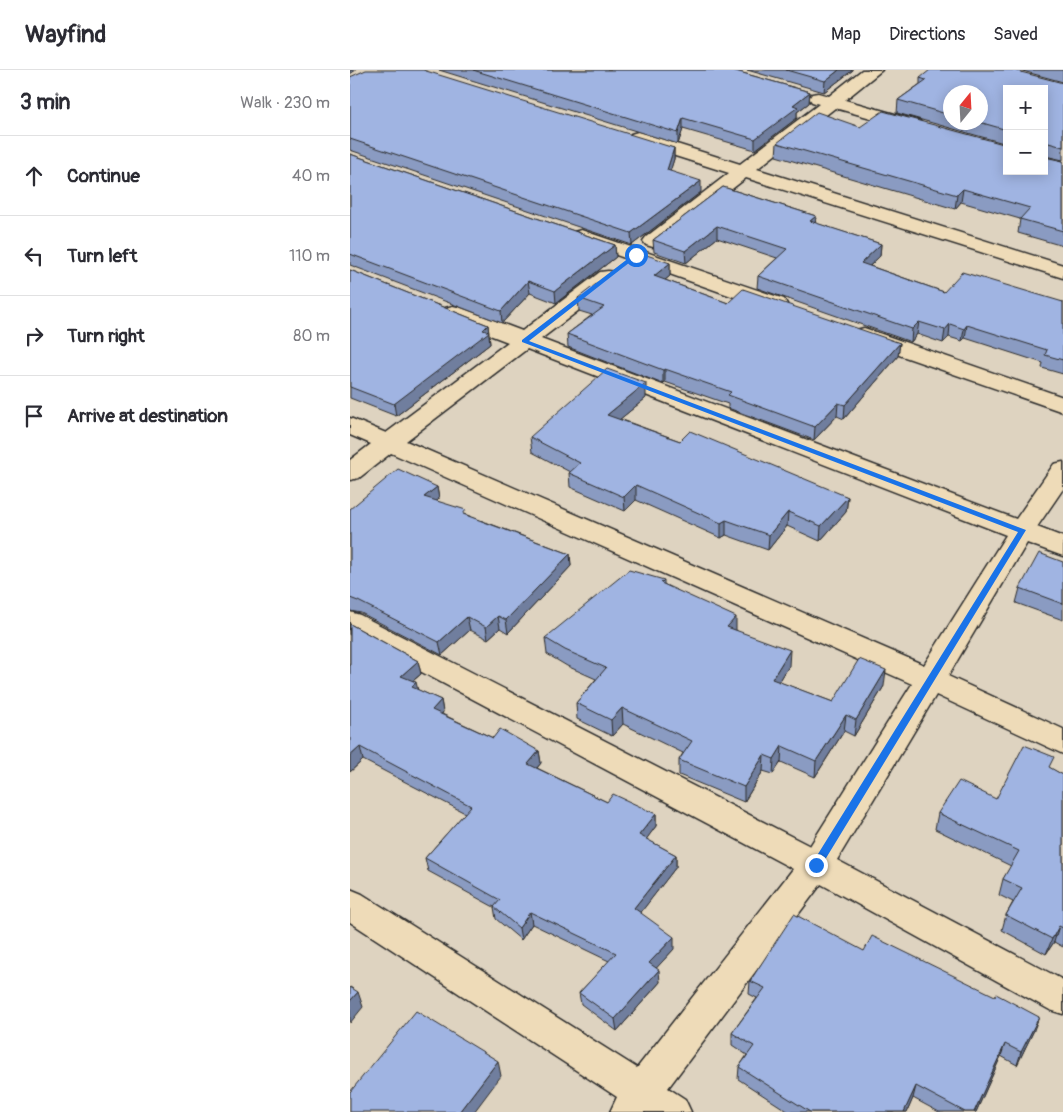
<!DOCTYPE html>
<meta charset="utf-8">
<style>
:root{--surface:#fff;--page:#f7f7f7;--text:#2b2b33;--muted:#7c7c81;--line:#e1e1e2}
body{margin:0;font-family:Pangolin,sans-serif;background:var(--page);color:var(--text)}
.controls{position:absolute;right:15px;top:15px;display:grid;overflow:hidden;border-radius:0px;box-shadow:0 2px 12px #0003}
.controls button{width:45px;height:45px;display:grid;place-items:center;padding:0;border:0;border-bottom:1px solid var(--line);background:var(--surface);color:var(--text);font:25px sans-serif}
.compass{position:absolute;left:593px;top:15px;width:45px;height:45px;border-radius:50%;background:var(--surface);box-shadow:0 2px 12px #0003;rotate:18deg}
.stop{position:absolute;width:15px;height:15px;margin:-11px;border:4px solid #1a73e8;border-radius:50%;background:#fff}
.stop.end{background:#1a73e8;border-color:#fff;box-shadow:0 1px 5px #0008}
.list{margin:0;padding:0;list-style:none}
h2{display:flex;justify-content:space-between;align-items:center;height:65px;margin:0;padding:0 20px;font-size:21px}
h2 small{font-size:16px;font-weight:400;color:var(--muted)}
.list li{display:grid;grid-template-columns:32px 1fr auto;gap:15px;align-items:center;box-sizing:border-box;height:80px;padding:0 20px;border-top:1px solid var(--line)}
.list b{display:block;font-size:19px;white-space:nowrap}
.list em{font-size:16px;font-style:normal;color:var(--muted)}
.icon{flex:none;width:28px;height:28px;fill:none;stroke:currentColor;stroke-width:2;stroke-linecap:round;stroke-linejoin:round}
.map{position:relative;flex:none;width:713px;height:1042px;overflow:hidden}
header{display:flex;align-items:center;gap:30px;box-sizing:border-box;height:70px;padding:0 25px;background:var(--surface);border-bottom:1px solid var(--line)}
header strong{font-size:24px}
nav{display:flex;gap:28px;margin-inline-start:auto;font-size:18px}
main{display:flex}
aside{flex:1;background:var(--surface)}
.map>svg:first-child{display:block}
</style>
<header>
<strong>Wayfind</strong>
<nav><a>Map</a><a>Directions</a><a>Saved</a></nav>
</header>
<main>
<aside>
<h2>3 min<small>Walk · 230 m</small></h2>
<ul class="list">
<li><svg class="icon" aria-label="ahead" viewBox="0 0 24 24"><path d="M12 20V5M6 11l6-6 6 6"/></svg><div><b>Continue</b></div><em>40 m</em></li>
<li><svg class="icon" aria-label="left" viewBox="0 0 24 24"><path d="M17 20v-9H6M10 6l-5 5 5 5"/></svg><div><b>Turn left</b></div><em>110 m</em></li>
<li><svg class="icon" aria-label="right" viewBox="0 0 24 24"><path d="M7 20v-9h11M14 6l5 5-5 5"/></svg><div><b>Turn right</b></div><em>80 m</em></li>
<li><svg class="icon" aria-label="arrive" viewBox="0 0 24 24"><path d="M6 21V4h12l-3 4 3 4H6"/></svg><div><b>Arrive at destination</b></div></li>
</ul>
</aside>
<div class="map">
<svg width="713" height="1042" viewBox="0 0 713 1042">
<rect width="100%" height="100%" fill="#ded3c0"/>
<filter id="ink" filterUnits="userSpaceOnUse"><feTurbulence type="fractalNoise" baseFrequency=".02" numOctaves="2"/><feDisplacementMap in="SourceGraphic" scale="10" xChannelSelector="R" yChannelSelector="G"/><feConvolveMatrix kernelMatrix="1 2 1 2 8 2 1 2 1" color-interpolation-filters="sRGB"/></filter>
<g filter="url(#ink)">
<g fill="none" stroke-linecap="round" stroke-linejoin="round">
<defs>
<path id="minor" d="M 512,0 L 532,0 L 495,30 L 570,51 L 573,55 L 570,59 L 564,60 L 485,38 L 407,99 L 713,195 L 713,208 L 396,108 L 310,175 L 303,177 L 296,175 L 293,171 L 296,167 L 379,103 L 281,72 L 279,68 L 281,64 L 288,62 L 295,64 L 390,94 L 469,34 L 462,32 L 459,28 L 462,24 L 468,23 L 479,26 Z
M 231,160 L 434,229 L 437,234 L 434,239 L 426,241 L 418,239 L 224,170 L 221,166 L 224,162 Z
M 258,201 L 266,202 L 269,207 L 266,212 L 191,269 L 666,449 L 704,394 L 713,392 L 713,419 L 687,457 L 713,467 L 713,486 L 677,473 L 598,606 L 713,659 L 713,684 L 586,625 L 487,790 L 713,910 L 713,944 L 700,940 L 471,814 L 318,1018 L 335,1029 L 341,1042 L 260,1042 L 267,1027 L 0,852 L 0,819 L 12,824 L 287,998 L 443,799 L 0,564 L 0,542 L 10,545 L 460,776 L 562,614 L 41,383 L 9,408 L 0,410 L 0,390 L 21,374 L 0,365 L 0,348 L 36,363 L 158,272 L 95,248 L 92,243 L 95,238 L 103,236 L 111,238 L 172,261 L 250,202 ZM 177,279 L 656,465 L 574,595 L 56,371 Z
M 514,258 L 713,327 L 713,342 L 506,270 L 503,265 L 506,260 Z"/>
</defs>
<use href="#minor" stroke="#2b2b2b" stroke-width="3"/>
<use href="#minor" fill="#eedbb8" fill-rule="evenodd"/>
</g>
<path fill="#8a9bc2" stroke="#2b2b2b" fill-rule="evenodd" d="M 89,0 L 382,0 L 460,22 L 459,33 L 447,42 L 447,48 L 405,80 L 333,59 L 328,74 Z
M 397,0 L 503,0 L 474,22 Z
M 669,0 L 713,0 L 713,12 Z
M 0,7 L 324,78 L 324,89 L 320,101 L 351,122 L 282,175 L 0,80 Z
M 570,8 L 713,13 L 713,90 L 695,86 L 695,87 L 713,91 L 713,176 L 668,163 L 670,149 L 611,132 L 605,139 L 426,86 L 427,73 L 510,57 L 694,101 L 657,19 L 657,74 L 547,43 L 548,30 L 570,14 ZM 600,22 L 630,52 L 600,52 Z
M 0,84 L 265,175 L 266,187 L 206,233 L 180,223 L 152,253 L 0,195 Z
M 373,117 L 466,146 L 465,153 L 531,174 L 530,186 L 520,196 L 594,222 L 713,232 L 713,304 L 692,298 L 693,293 L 615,268 L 612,271 L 599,267 L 593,273 L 567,264 L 561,272 L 407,218 L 408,206 L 427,188 L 367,168 L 336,193 L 304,182 L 303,170 Z
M 320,193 L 320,206 L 315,210 L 378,233 L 550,273 L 548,286 L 494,349 L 487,346 L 464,370 L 378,338 L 378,334 L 315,312 L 313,314 L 218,277 L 217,264 L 242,245 L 229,241 L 228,228 Z
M 0,200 L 138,255 L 140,274 L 46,346 L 0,328 Z
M 296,328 L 270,349 L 330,371 L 498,427 L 496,442 L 470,471 L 437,456 L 418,480 L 376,465 L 371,468 L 286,430 L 275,441 L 220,417 L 219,403 L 220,402 L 182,382 L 180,367 Z
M 87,417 L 89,429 L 87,431 L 117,445 L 220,484 L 221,496 L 158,563 L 150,558 L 138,569 L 120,560 L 92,585 L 11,543 L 0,541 L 0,439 Z
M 713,492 L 713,550 L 666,533 L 670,518 Z
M 314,510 L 314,514 L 386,560 L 439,596 L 429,612 L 483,632 L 534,616 L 504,666 L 494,661 L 465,707 L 431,692 L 423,704 L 413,701 L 394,732 L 329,705 L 329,690 L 333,683 L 273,654 L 262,666 L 227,649 L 226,633 L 246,609 L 217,596 L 197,584 L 195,568 Z
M 0,554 L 68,591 L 71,604 L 63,611 L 68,620 L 91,630 L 93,642 L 92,644 L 143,668 L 189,681 L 191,693 L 187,698 L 257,732 L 306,744 L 306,756 L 296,769 L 326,785 L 326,797 L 290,843 L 324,879 L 306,898 L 310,912 L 267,961 L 231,934 L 229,923 L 259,891 L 182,854 L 171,870 L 146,849 L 144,837 L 78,801 L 75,788 L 115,743 L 13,690 L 0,702 Z
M 700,698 L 713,705 L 713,877 L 704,872 L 696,884 L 652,860 L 656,845 L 663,832 L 649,825 L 653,809 L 661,796 L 585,759 L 588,743 L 646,729 Z
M 514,881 L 684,960 L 667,995 L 651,986 L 626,1042 L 589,1042 L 563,1028 L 557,1042 L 439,1042 L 388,1009 L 389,997 L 397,985 L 382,975 L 382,963 L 407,928 L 399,924 L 400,911 Z"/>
<path fill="#707e9e" stroke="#2b2b2b" d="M 0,0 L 6,0 L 0,4 Z
M 489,0 L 503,0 L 474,22 L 475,11 Z
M 460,22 L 459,33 L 447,42 L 447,48 L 405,80 L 405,69 L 443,35 Z
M 333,48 L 333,59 L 328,74 L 328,63 Z
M 324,78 L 324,89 L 317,112 L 317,100 Z
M 351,111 L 351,122 L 282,175 L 281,163 Z
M 613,119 L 611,132 L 605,139 L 607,125 Z
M 466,146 L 465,158 L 460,151 Z
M 367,156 L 367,168 L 336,193 L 335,181 Z
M 531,174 L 530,186 L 510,205 L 511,193 Z
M 265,175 L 266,187 L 206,233 L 205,221 Z
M 320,193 L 320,206 L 304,219 L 304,206 Z
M 178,211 L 180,223 L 152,253 L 151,241 Z
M 569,252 L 567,264 L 561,272 L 562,259 Z
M 600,254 L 599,267 L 593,273 L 595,260 Z
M 138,255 L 140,274 L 46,346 L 44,334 L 133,260 Z
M 617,255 L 615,268 L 612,271 L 614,259 Z
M 550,273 L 548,286 L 494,349 L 495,335 Z
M 315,299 L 315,312 L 313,314 L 313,300 Z
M 296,313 L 296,328 L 258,359 L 257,345 Z
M 488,333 L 487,346 L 464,370 L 465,357 Z
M 286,415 L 286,430 L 275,441 L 274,427 Z
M 87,417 L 89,429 L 77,440 L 74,427 Z
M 498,427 L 496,442 L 470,471 L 471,456 Z
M 438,442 L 437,456 L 418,480 L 419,465 Z
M 376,450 L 376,465 L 371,468 L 371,453 Z
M 220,484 L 221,496 L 158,563 L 156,550 Z
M 148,546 L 150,558 L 138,569 L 136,557 Z
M 117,547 L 120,560 L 92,585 L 89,572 Z
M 386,547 L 386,563 L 377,557 Z
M 440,580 L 439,596 L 421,625 L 422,609 Z
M 68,591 L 71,604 L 54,618 L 51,606 Z
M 536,600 L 534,616 L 504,666 L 506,650 Z
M 66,612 L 69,625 L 62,617 Z
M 91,630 L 93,642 L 85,652 L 82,640 Z
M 272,638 L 273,654 L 262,666 L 261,650 Z
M 496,645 L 494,661 L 465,707 L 466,691 Z
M 432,676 L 431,692 L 423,704 L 424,689 Z
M 10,677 L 13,690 L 0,702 L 0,686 Z
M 189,681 L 191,693 L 180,706 L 178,694 Z
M 414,685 L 413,701 L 394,732 L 394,717 Z
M 306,744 L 306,756 L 290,778 L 289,765 Z
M 326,785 L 326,797 L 285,850 L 284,838 Z
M 180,842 L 182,854 L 171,870 L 169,858 Z
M 709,856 L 704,872 L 696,884 L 702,869 Z
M 324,867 L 324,879 L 300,905 L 299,893 Z
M 309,900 L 310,912 L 267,961 L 265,949 Z
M 8,922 L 13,937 L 0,953 L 0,931 Z
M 689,947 L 684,960 L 667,995 L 671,982 Z
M 655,974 L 651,986 L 626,1042 L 624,1042 Z
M 148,991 L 151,1006 L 124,1042 L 109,1042 Z
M 566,1016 L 563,1028 L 557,1042 L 554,1042 Z"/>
<path fill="#a0b4e2" stroke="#2b2b2b" d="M 16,0 L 73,0 L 324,78 L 317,100 L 351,111 L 281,163 L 0,69 L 0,7 Z
M 123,0 L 382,0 L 460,22 L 443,35 L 448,37 L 405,69 L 333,48 L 328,63 Z
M 436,0 L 489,0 L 475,11 Z
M 580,0 L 663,0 L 713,13 L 713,77 L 695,72 L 695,87 L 713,91 L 713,161 L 670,149 L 680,138 L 613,119 L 607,125 L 427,73 L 467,42 L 510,57 L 533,41 L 657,75 L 657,101 L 694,101 L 694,19 L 657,19 L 657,60 L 629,52 L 630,52 L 630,22 L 600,22 L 600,45 L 548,30 L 576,10 L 570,8 Z
M 0,84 L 265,175 L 205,221 L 178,211 L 151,241 L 0,184 Z
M 373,117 L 466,146 L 460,151 L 531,174 L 511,193 L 594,222 L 612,202 L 713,232 L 713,290 L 695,285 L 697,280 L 617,255 L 614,259 L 600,254 L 595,260 L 569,252 L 562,259 L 408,206 L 437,179 L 367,156 L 335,181 L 303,170 Z
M 288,182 L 320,193 L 304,206 L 378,233 L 393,219 L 550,273 L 495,335 L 488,333 L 465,357 L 378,325 L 381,322 L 315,299 L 313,300 L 217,264 L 254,237 L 228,228 Z
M 0,200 L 138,255 L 133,260 L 139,262 L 44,334 L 0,317 Z
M 257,299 L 296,313 L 257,345 L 330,371 L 340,361 L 498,427 L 471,456 L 438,442 L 419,465 L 376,450 L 371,453 L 286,415 L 274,427 L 219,403 L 230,393 L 180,367 Z
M 48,399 L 87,417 L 74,427 L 116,440 L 113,444 L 220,484 L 156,550 L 148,546 L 136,557 L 117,547 L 89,572 L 8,531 L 0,528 L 0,439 Z
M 689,483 L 713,492 L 713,534 L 670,518 Z
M 279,500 L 314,510 L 311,513 L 386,547 L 377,557 L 440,580 L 422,609 L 483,632 L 509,589 L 536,600 L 506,650 L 496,645 L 466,691 L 432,676 L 424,689 L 414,685 L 394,717 L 329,690 L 342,671 L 272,638 L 261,650 L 226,633 L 256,598 L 215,580 L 195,568 Z
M 0,554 L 68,591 L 51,606 L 66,612 L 62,617 L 91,630 L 82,640 L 143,668 L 150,659 L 189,681 L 178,694 L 257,732 L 263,724 L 306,744 L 289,765 L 326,785 L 284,838 L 324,867 L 299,893 L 309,900 L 265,949 L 229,923 L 266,883 L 180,842 L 169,858 L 144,837 L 150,830 L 75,788 L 121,736 L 10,677 L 0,686 Z
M 674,675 L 704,687 L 699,697 L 713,705 L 713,858 L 709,856 L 702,869 L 656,845 L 672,818 L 653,809 L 669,781 L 588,743 L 609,711 L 646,729 Z
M 444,844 L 514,881 L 522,866 L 645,926 L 646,924 L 689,947 L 671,982 L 655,974 L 624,1042 L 615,1042 L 566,1016 L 554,1042 L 460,1042 L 389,997 L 404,976 L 382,963 L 415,918 L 400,911 Z
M 0,917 L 8,922 L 0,931 Z
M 66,941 L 148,991 L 109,1042 L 0,1042 L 0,1022 Z"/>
</g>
<path fill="#1a73e8" d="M 284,184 L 289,185 L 179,271 L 676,460 L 470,798 L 466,799 L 462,795 L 463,792 L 668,462 L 172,272 L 172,270 Z"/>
</svg>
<div class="controls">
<button>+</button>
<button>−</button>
</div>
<svg class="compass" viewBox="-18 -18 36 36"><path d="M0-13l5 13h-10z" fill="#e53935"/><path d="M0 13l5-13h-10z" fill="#7c7c81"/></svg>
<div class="stop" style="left:286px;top:185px"></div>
<div class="stop end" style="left:466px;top:795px"></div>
</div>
</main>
